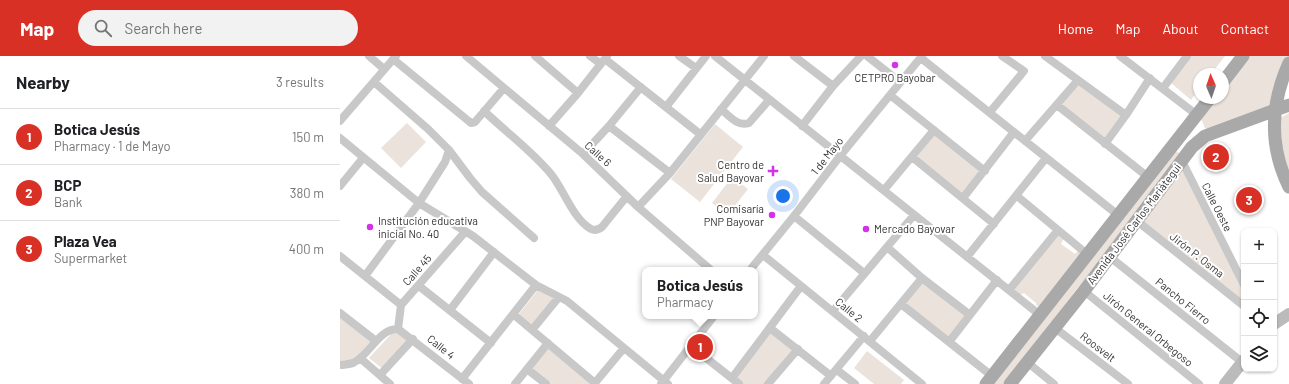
<!DOCTYPE html>
<meta charset="utf-8">
<style>
:root{--surface:#fff;--page:#f2f2f2;--text:#202124;--muted:#757577;--line:#e0e0e0;--accent:#d93025}
body{margin:0;font-family:Barlow,sans-serif;background:var(--page);color:var(--text)}
.controls{position:absolute;right:12px;bottom:12px;display:grid;overflow:hidden;border-radius:8px;box-shadow:0 1px 3px #0004}
.controls button{width:36px;height:36px;display:grid;place-items:center;padding:0;border:0;border-bottom:1px solid var(--line);background:var(--surface);color:var(--text);font:20px sans-serif}
.compass{position:absolute;left:853px;top:12px;width:36px;height:36px;border-radius:50%;background:var(--surface);box-shadow:0 1px 3px #0004;rotate:358deg}
.you{position:absolute;left:443px;top:140px;width:14px;height:14px;margin:-10px;border:3px solid #fff;border-radius:50%;background:#1a73e8;box-shadow:0 0 0 6px #1a73e833}
.badge{display:grid;place-items:center;width:26px;height:26px;border-radius:50%;background:var(--accent);color:#fff;font-size:13px;font-weight:700}
.pin{position:absolute;translate:-50% -50%;border:2px solid #fff;box-shadow:0 1px 4px #0006}
.popup{position:absolute;left:302px;top:211px;width:116px;height:52px;box-sizing:border-box;display:grid;place-content:center;border-radius:8px;background:var(--surface);filter:drop-shadow(0 1px 3px #0005);font-size:13px;white-space:nowrap;color:var(--muted)}
.popup b{font-size:15px;color:var(--text)}
.popup::after{content:'';position:absolute;left:50%;top:100%;margin-left:-8px;border:8px solid transparent;border-top-color:var(--surface)}
.list{margin:0;padding:0;list-style:none}
h2{display:flex;justify-content:space-between;align-items:center;height:52px;margin:0;padding:0 16px;font-size:17px}
h2 small{font-size:13px;font-weight:400;color:var(--muted)}
.list li{display:grid;grid-template-columns:26px 1fr auto;gap:12px;align-items:center;box-sizing:border-box;height:56px;padding:0 16px;border-top:1px solid var(--line)}
.list b{display:block;font-size:15px;white-space:nowrap}
.list p{margin:0;font-size:13px;white-space:nowrap;color:var(--muted)}
.list em{font-size:13px;font-style:normal;color:var(--muted)}
.icon{flex:none;width:22px;height:22px;fill:none;stroke:currentColor;stroke-width:2;stroke-linecap:round;stroke-linejoin:round}
.map{position:relative;flex:none;width:949px;height:328px;overflow:hidden}
header{display:flex;align-items:center;gap:24px;box-sizing:border-box;height:56px;padding:0 20px;background:var(--accent);color:#fff}
header strong{font-size:19px}
nav{display:flex;gap:22px;margin-inline-start:auto;font-size:14px}
.search{width:280px;height:36px;background:var(--page);display:flex;align-items:center;gap:10px;box-sizing:border-box;padding:0 14px;border-radius:22px;color:var(--muted);font-size:15px}
main{display:flex}
aside{flex:1;background:var(--surface)}
.map>svg:first-child{display:block}
</style>
<header>
<strong>Map</strong>
<div class="search"><svg class="icon" aria-label="search" viewBox="0 0 24 24"><circle cx="10" cy="10" r="6"/><path d="M15 15l6 6"/></svg>Search here</div>
<nav><a>Home</a><a>Map</a><a>About</a><a>Contact</a></nav>
</header>
<main>
<aside>
<h2>Nearby<small>3 results</small></h2>
<ul class="list">
<li><span class="badge">1</span><div><b>Botica Jesús</b><p>Pharmacy · 1 de Mayo</p></div><em>150 m</em></li>
<li><span class="badge">2</span><div><b>BCP</b><p>Bank</p></div><em>380 m</em></li>
<li><span class="badge">3</span><div><b>Plaza Vea</b><p>Supermarket</p></div><em>400 m</em></li>
</ul>
</aside>
<div class="map">
<svg width="949" height="328" viewBox="0 0 949 328">
<rect width="100%" height="100%" fill="#fff"/>
<path fill="#ebe2dc" d="M 849,0 L 885,0 L 871,18 L 859,18 L 859,33 L 851,44 L 830,26 Z
M 908,0 L 949,0 L 930,54 L 867,73 L 865,72 L 861,63 L 876,42 L 883,42 L 883,33 Z
M 739,26 L 784,60 L 766,85 L 720,50 Z
M 949,57 L 949,123 L 943,107 L 940,62 Z
M 67,67 L 86,86 L 61,112 L 41,92 Z
M 375,68 L 403,91 L 360,146 L 331,123 Z
M 596,77 L 642,114 L 622,139 L 576,102 Z
M 835,95 L 842,98 L 663,328 L 653,328 Z
M 844,113 L 904,233 L 904,247 L 802,166 Z
M 392,121 L 408,133 L 388,159 L 372,147 Z
M 719,179 L 724,182 L 721,188 L 735,198 L 739,194 L 742,198 L 700,252 L 696,249 L 696,247 L 684,237 L 680,239 L 673,232 Z
M 582,225 L 628,260 L 610,285 L 565,247 Z
M 198,234 L 214,243 L 192,271 L 179,258 Z
M 0,261 L 31,285 L 15,303 L 0,307 Z
M 53,276 L 59,276 L 70,284 L 43,313 L 29,302 Z
M 431,276 L 453,293 L 424,328 L 403,328 L 396,322 Z
M 208,290 L 250,328 L 211,328 L 191,312 Z
M 527,295 L 564,324 L 561,328 L 534,328 L 514,312 Z"/>
<g fill="none" stroke-linecap="round" stroke-linejoin="round">
<path stroke="#c8c8c8" stroke-width="8" d="M 29,0 L 44,13
M 126,0 L 243,98 L 298,151 L 371,214
M 195,0 L 238,37
M 250,0 L 261,8
M 339,0 L 356,12
M 375,0 L 700,259
M 454,0 L 493,30
M 527,0 L 560,26
M 705,0 L 786,59
M 780,0 L 857,59
M 581,2 L 778,159
M 53,3 L 131,67 L 135,66 L 164,32
M 265,3 L 360,78
M 34,26 L 88,73 L 109,94 L 130,122 L 142,136 L 194,182
M 823,32 L 847,0
M 550,39 L 645,115
M 717,49 L 808,121
M 326,51 L 366,0
M 381,53 C 389,60 398,71 409,67 L 429,44
M 144,55 C 166,76 192,95 211,118 C 224,134 233,163 251,173 C 255,175 258,174 262,171 L 287,140
M 650,56 L 684,15 L 662,0
M 0,65 L 56,0
M 209,70 L 238,37 L 267,0
M 269,70 L 330,117
M 462,70 L 493,30 L 521,0
M 0,82 L 79,147 L 133,180 L 196,229 L 227,245 L 328,328
M 685,85 L 738,24
M 765,88 L 786,59 L 810,22
M 243,98 L 269,70 L 301,31
M 572,101 L 654,168
M 842,105 L 904,229
M 0,130 L 23,102
M 544,134 L 594,74
M 677,140 L 747,198
M 623,142 L 674,76
M 298,151 L 330,117 L 424,0
M 454,160 L 524,217
M 797,165 L 904,250
M 547,191 L 582,222 L 630,259
M 423,199 L 582,328
M 0,200 L 61,249
M 627,201 L 706,102
M 770,201 L 902,306
M 410,214 L 454,160 L 500,100 L 582,0
M 25,220 L 79,147 L 105,106 L 109,94
M 79,230 L 151,287
M 669,234 L 718,174
M 744,235 L 859,328
M 561,248 L 652,320
M 110,254 L 154,196
M 493,255 L 574,159
M 0,257 L 36,285
M 173,258 L 255,327
M 430,272 L 491,320
M 715,272 L 788,328
M 58,273 L 61,249 L 125,176
M 58,273 L 129,328
M 192,274 L 219,241
M 530,285 L 582,222
M 609,286 L 657,224
M 351,290 L 399,328
M 20,302 L 50,328
M 687,306 L 714,328
M 0,309 C 4,309 9,308 13,307 C 29,300 39,272 58,273
M 187,313 L 206,328
M 497,314 L 515,328
M 40,319 L 73,283
M 392,322 L 461,230
M 122,323 L 196,229
M 175,328 L 208,287
M 254,328 L 284,292
M 321,328 L 374,260
M 428,328 L 458,293
M 484,328 L 524,280"/>
<path stroke="#bbb" stroke-width="12" d="M 934,268 L 949,258
M 885,328 L 904,304"/>
<path stroke="#a9a9a9" stroke-width="13" d="M 949,7 C 930,49 929,90 949,131
M 883,26 L 903,0
M 646,328 L 870,42
M 670,328 L 744,235 L 852,91 L 865,80 L 949,49"/>
</g>
<g fill="#d332e9" stroke="#fff" stroke-width="1.5">
<circle cx="555" cy="9" r="4"/>
<path d="M431 109h4v4h4v4h-4v4h-4v-4h-4v-4h4z"/>
<circle cx="432" cy="159" r="4"/>
<circle cx="30" cy="171" r="4"/>
<circle cx="526" cy="173" r="4"/>
</g>
<g text-anchor="middle" stroke-width="4" stroke-linejoin="round" paint-order="stroke">
<g font-size="11" fill="#313131" stroke="#fff" text-anchor="end">
<text x="555" y="26" text-anchor="middle">CETPRO Bayobar</text>
<text x="424" y="113">Centro de<tspan x="424" dy="13">Salud Bayovar</tspan></text>
<text x="424" y="157">Comisaría<tspan x="424" dy="13">PNP Bayovar</tspan></text>
<text x="38" y="169" text-anchor="start">Institución educativa<tspan x="38" dy="13">inicial No. 40</tspan></text>
<text x="534" y="177" text-anchor="start">Mercado Bayovar</text>
</g>
<g font-size="11" fill="#313131" stroke="#fff">
<text transform="translate(258 98) rotate(42)" y="4">Calle 6</text>
<text transform="translate(487 100) rotate(-52)" y="4">1 de Mayo</text>
<text transform="translate(877 151) rotate(63)" y="4">Calle Oeste</text>
<text transform="translate(794 168) rotate(-53)" y="4">Avenida José Carlos Mariátegui</text>
<text transform="translate(857 199) rotate(38)" y="4">Jirón P. Osma</text>
<text transform="translate(77 214) rotate(-49)" y="4">Calle 45</text>
<text transform="translate(843 245) rotate(39)" y="4">Pancho Fierro</text>
<text transform="translate(509 254) rotate(39)" y="4">Calle 2</text>
<text transform="translate(808 273) rotate(39)" y="4">Jirón General Orbegoso</text>
<text transform="translate(101 291) rotate(39)" y="4">Calle 4</text>
<text transform="translate(758 291) rotate(38)" y="4">Roosvelt</text>
</g>
</g>
</svg>
<div class="controls">
<button>+</button>
<button>−</button>
<button><svg class="icon" aria-label="locate" viewBox="0 0 24 24"><circle cx="12" cy="12" r="6"/><path d="M12 2v4M12 18v4M2 12h4M18 12h4"/></svg></button>
<button><svg class="icon" aria-label="layers" viewBox="0 0 24 24"><path d="M12 4l9 5-9 5-9-5zM3 14l9 5 9-5"/></svg></button>
</div>
<svg class="compass" viewBox="-18 -18 36 36"><path d="M0-13l5 13h-10z" fill="#e53935"/><path d="M0 13l5-13h-10z" fill="#757577"/></svg>
<div class="you"></div>
<div class="pin badge" style="left:360px;top:291px">1</div>
<div class="popup"><b>Botica Jesús</b>Pharmacy</div>
<div class="pin badge" style="left:876px;top:101px">2</div>
<div class="pin badge" style="left:909px;top:144px">3</div>
</div>
</main>
